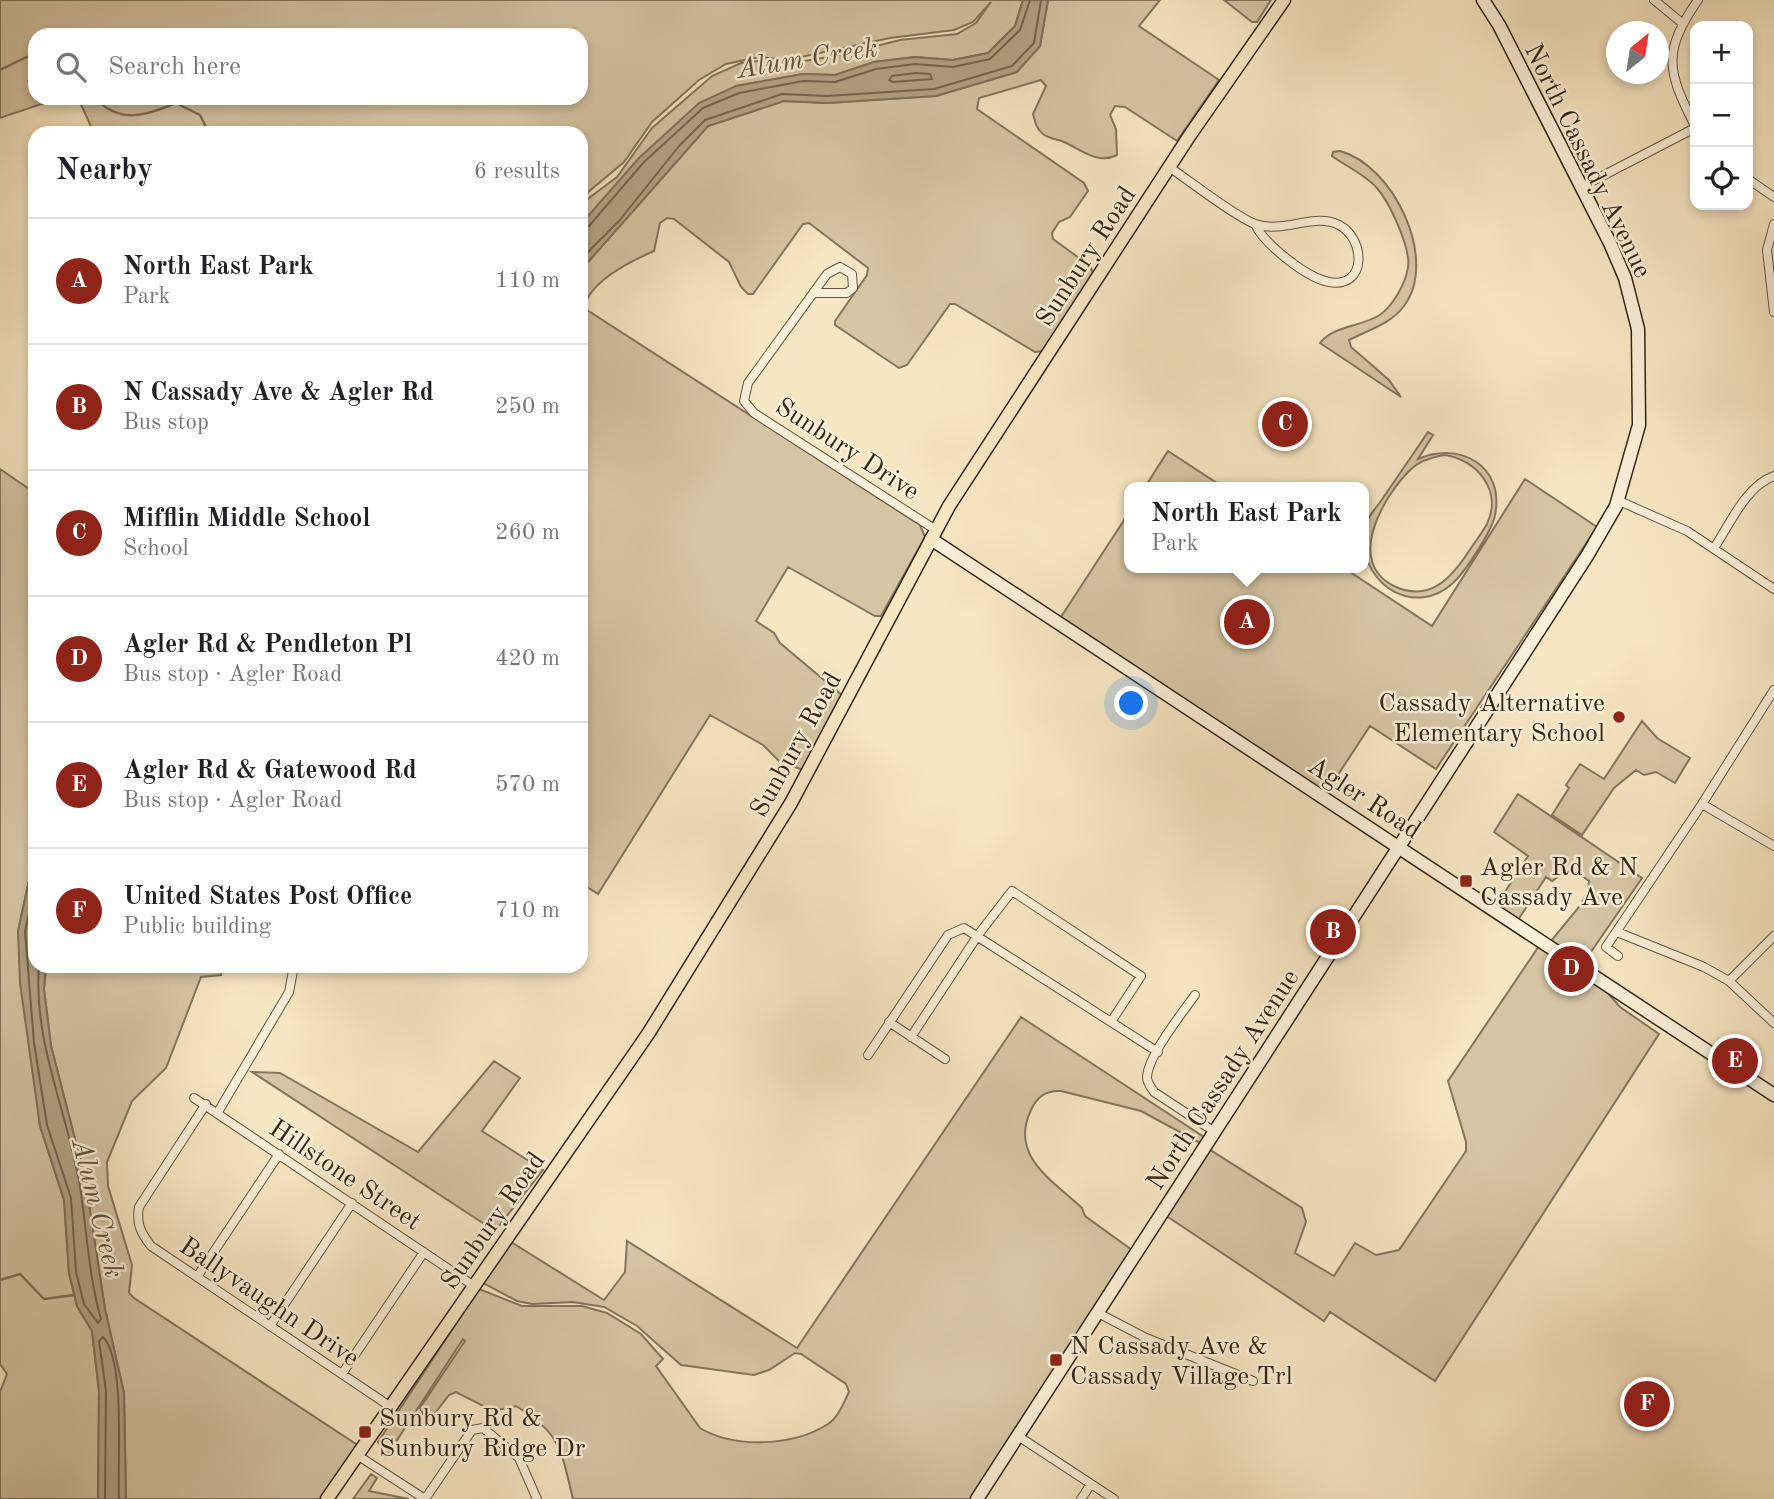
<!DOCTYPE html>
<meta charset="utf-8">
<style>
:root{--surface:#fff;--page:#f6f6f6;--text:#202124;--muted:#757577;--line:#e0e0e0;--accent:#8f2418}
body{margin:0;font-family:"Old Standard TT",serif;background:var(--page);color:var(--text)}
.controls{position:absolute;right:21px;top:21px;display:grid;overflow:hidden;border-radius:14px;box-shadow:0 4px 10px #0003}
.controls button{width:63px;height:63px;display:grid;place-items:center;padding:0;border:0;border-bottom:2px solid var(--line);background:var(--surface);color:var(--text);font:35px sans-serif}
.compass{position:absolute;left:1606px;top:21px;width:63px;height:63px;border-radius:50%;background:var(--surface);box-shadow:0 4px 10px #0003;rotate:30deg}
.you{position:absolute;left:1132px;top:704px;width:24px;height:24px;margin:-18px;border:5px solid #fff;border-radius:50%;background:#1a73e8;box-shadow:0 0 0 10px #1a73e833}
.badge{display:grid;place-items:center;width:46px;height:46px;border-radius:50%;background:var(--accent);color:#fff;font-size:23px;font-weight:700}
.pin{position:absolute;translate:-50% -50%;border:4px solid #fff;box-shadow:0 2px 7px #0006}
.popup{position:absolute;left:1124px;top:482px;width:245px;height:91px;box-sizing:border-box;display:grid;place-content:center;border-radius:14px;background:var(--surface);filter:drop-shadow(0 2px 5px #0005);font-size:23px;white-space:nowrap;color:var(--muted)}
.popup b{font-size:26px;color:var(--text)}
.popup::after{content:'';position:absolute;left:50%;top:100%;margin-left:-14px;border:14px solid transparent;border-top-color:var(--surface)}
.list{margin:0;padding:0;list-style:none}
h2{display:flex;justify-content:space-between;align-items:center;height:91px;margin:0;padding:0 28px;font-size:30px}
h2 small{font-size:23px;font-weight:400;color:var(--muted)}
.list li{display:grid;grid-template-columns:46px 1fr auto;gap:21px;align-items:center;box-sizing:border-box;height:126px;padding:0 28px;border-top:2px solid var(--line)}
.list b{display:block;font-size:26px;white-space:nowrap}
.list p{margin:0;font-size:23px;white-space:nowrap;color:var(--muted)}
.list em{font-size:23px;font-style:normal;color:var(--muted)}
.icon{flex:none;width:38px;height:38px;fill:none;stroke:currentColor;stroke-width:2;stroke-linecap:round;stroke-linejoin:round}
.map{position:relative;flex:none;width:1774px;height:1499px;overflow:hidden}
.search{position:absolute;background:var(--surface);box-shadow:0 4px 10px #0003;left:28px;top:28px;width:560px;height:77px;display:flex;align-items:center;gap:18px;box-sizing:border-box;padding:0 24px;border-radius:21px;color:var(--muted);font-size:26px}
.panel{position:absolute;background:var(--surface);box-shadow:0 4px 10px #0003;left:28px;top:126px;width:560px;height:847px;border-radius:21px}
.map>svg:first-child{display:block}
</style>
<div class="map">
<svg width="1774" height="1499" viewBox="0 0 1774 1499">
<rect width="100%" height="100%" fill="#f7e6c3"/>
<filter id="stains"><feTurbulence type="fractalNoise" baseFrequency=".00286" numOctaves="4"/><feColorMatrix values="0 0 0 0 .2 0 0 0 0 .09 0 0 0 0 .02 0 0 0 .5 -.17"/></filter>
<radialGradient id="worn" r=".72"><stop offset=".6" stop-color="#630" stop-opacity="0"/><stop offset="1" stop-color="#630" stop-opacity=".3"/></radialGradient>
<path fill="#d6c5a5" stroke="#84755c" stroke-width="2" fill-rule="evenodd" d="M 0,0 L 1023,0 L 1015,26 L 988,53 L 953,60 L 915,57 L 874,62 L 835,75 L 803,74 L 736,86 L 581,224 L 581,204 L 617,177 L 652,128 L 712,76 L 741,63 L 758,61 L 780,65 L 840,55 L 900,40 L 957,34 L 976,23 L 991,2 L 973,22 L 954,30 L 890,38 L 787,60 L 759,57 L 726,64 L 699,80 L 652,122 L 624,162 L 581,198 L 581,133 L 94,133 L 78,98 L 581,98 L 581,35 L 35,35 L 35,98 L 59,98 L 0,118 Z
M 1048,0 L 1160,0 L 1139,26 L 1219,80 L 1177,141 L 1125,107 L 1115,106 L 1110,115 L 1116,129 L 1117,155 C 1098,165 1082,150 1064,142 C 1057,139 1049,139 1043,134 C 1036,129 1035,121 1033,114 L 1046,86 L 1041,80 L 979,98 L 977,109 L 1084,183 L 1088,191 L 1070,217 L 1059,222 L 1052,233 L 1053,239 L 1090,266 L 1093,273 L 1043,351 L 1035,352 L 955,304 L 950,304 L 907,365 L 899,368 L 835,325 L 835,321 L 867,275 L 868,268 L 809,223 L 803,224 L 753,294 L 748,294 L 741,287 L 729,262 L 674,219 L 667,218 L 660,223 L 654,251 C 631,261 589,281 584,308 L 920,525 L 925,537 L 881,616 L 875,616 L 788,567 L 756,621 L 774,633 L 780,643 L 843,696 L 803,770 L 779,761 L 763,745 L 710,715 L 598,894 L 581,883 L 581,270 L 708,126 L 784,101 L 827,103 L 936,96 L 1016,72 L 1040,46 Z
M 1224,0 L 1271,0 L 1257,22 L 1252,22 Z
M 1340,151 C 1393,165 1439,259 1404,306 C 1391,324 1368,330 1349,340 L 1351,347 L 1389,380 L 1401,397 L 1320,343 C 1333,326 1359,327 1378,316 C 1392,308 1406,283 1408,267 C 1411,248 1389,201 1376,187 C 1365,175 1346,166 1332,156 L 1333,152 Z
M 1428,432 L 1433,435 L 1418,459 C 1459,441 1505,465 1495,515 C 1492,531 1465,572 1453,583 C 1416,617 1364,587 1364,540 C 1364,535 1363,529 1365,524 C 1369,515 1378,506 1383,498 C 1398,476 1413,454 1428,432 ZM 1444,455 C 1476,459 1503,490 1487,524 C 1482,533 1475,542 1469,551 C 1452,577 1431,602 1396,587 C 1344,563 1383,497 1410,470 C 1419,461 1432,457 1444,455 Z
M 1168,451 L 1223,487 L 1145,487 Z
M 0,469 L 35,493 L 35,853 L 18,931 L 40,1126 L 64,1200 L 69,1273 L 77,1306 L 92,1331 L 99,1391 L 98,1499 L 0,1499 L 0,1392 L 7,1374 L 0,1364 Z
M 1525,479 L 1597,527 L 1436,769 L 1370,726 L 1326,793 L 1061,617 L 1130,511 L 1130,568 L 1344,568 L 1432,626 Z
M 1642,721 L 1657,738 L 1690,758 L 1675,783 L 1656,772 L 1644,775 L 1636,770 L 1614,788 L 1582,835 L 1552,815 L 1569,788 L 1566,785 L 1580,764 L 1604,779 Z
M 1518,794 L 1642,878 L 1584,962 L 1551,941 L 1579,907 L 1588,892 L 1589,881 L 1571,868 L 1552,881 L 1546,877 L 1518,920 L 1496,906 L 1528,856 L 1494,832 Z
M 1539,946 L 1606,991 L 1620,1007 L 1659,1034 L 1435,1381 L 1330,1312 L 1324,1321 L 1165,1215 L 1207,1148 L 1302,1208 L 1306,1222 L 1295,1253 L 1334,1276 L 1355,1243 L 1376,1255 L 1399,1250 L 1466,1151 L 1466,1142 L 1448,1081 Z
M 46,966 L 221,966 L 221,975 L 201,977 L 166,1068 L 132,1101 L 107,1162 L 108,1186 L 132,1265 L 129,1293 L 134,1298 L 359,1446 L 321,1499 L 126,1499 L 124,1393 L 105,1309 L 85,1178 L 51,1046 L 44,989 Z
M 1021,1017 L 1204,1137 L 1200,1143 L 1141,1111 L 1061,1091 C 1047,1090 1037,1096 1031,1110 C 1009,1156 1052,1180 1082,1208 L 1085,1216 L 1132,1250 L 972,1499 L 573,1499 C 561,1450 561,1433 516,1406 L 493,1411 L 456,1392 L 449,1395 L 432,1417 L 425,1418 L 420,1408 L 465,1341 L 463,1339 L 386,1457 L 382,1455 L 384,1449 L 378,1442 L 479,1289 L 522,1306 L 582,1306 L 607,1313 L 641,1334 L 663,1359 L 656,1366 L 700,1428 C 735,1449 794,1446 828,1424 C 838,1418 844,1402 849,1392 L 846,1384 L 801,1354 L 795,1353 L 769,1370 L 754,1375 L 681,1365 L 637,1326 L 604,1307 L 573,1302 L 532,1304 L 517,1301 L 483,1283 L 511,1242 L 604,1300 L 625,1272 L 627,1241 L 797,1348 Z
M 494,1061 L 520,1078 L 482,1131 L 543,1170 L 495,1231 L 252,1072 L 280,1073 L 418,1152 Z
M 371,1474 L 377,1478 L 369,1491 L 409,1499 L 353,1499 Z"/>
<path fill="#b4a487" stroke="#807159" stroke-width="2" d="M 1023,0 L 1048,0 L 1040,46 L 1017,72 L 936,96 L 827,103 L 784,101 L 708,126 L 581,270 L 581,224 L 639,158 L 699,103 L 736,86 L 803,74 L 835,75 L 874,62 L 915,57 L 953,60 L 988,53 L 1015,26 Z
M 35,853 L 35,966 L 46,966 L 44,989 L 51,1046 L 85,1178 L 105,1309 L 124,1393 L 126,1499 L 98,1499 L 99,1391 L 92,1331 L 77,1306 L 69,1273 L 64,1200 L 40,1126 L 20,983 L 18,931 Z"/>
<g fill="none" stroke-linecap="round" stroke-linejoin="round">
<path stroke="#74644d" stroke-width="2" d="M 916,73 L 930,74 L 932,79 L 893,82 L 889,80 L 892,76 Z
M 581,229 L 589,226 L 644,162 L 703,108 L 739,93 L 803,81 L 835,82 L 876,69 L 915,64 L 953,67 L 990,59 L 1020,30 L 1030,0
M 581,259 L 619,221 L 679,146 L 705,120 L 782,94 L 827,96 L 934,89 L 1012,66 L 1034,43 L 1041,0
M 35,890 L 25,931 L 34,1043 L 47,1125 L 71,1198 L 76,1272 L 84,1304 L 98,1323 L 101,1319 C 88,1274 87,1227 79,1181 C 66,1109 33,1040 39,966
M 105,1499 L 106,1391 L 99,1341 L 103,1337 C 126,1360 117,1465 119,1499"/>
<path stroke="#807159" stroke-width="2.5" d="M 0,70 L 35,53
M 95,98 C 120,125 146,115 176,103 L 200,115 L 209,133
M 0,1280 L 20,1274 L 44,1299 L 74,1295"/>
<defs>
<path id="minor" d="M 1654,0 L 1682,23
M 1695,126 C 1667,71 1662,52 1698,0
M 1169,167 C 1190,181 1234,216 1255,224 C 1284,234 1315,212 1339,225 C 1366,239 1367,289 1329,282 C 1307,278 1264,244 1255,224
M 1748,179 L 1774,197
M 1581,187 L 1695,128
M 1774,224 L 1767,250 L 1774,312
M 814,293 L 847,293 L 853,288 L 852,274 L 840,267 L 827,274 L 748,383 L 744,401 L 754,413 L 936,530
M 1617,500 L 1687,531 L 1774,589
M 1714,548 C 1730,524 1746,486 1774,476
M 1702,804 L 1774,846
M 1617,932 L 1704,967 L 1729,981 L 1774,1023
M 1618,956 L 1606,947 L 1702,804 L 1774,690
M 1729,981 L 1774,936
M 1195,995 C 1182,1013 1148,1056 1147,1077 C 1147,1083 1151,1087 1154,1092 L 1215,1132
M 889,1022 L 945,1059
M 911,1037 L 978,935 L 1012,891 L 1141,976 L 1111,1022
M 868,1055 L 948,935 L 964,928 L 1158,1052
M 194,1098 L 474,1286
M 206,1104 L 139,1207 C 136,1224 141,1233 151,1246 L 391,1407
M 218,1112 L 289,992 L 294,966
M 197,1277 L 279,1154
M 1098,1313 L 1146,1338 L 1253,1381
M 270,1326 L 352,1203
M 342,1374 L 424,1252
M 1018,1436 L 1114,1499
M 357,1455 L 425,1499 L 472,1430 L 483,1428 L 519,1458 L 537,1499
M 1081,1499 L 1091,1484"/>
<path id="secondary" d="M 931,539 L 1774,1095
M 977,1499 L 1587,556 L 1616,506 L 1639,425 L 1638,329 L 1625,278 L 1610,243 L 1499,25 L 1483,0"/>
<path id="primary" d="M 327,1499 L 648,1034 L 791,803 L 949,506 L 1190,135 L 1284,0"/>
</defs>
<use href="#minor" stroke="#64553f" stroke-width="10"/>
<use href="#secondary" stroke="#332513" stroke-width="15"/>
<use href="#primary" stroke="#332513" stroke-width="15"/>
<use href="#minor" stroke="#faefd8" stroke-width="8"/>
<use href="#secondary" stroke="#faefd8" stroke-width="12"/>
<use href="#primary" stroke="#f7e6c3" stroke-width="12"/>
</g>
<g fill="#8f2418" stroke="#faefd8" stroke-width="2.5">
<circle cx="1619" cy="717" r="7"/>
<rect x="1459" y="874" width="14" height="14" rx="3.5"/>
<rect x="1049" y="1353" width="14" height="14" rx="3.5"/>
<rect x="358" y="1425" width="14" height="14" rx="3.5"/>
</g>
<g text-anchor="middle" stroke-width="5" stroke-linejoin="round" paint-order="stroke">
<g font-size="26" fill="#332513" stroke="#faefd8">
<text transform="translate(1589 160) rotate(64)" y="9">North Cassady Avenue</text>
<text transform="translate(1085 256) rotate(-57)" y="9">Sunbury Road</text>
<text transform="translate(848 448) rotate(33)" y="9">Sunbury Drive</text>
<text transform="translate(795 744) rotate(-61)" y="9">Sunbury Road</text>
<text transform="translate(1365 797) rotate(33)" y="9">Agler Road</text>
<text transform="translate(1222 1079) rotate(-57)" y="9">North Cassady Avenue</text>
<text transform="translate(346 1174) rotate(34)" y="9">Hillstone Street</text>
<text transform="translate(492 1220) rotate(-55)" y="9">Sunbury Road</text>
<text transform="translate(270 1301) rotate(34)" y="9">Ballyvaughn Drive</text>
</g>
<g font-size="26" fill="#332513" stroke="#faefd8" text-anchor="start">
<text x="1605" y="711" text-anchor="end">Cassady Alternative<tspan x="1605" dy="30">Elementary School</tspan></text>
<text x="1480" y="875">Agler Rd &amp; N<tspan x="1480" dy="30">Cassady Ave</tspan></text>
<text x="1070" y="1354">N Cassady Ave &amp;<tspan x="1070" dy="30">Cassady Village Trl</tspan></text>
<text x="379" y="1426">Sunbury Rd &amp;<tspan x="379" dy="30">Sunbury Ridge Dr</tspan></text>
</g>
<g font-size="28" font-style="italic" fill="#60513c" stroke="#faefd8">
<text transform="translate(807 57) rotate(-9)" y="10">Alum Creek</text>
<text transform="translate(99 1208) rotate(76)" y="10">Alum Creek</text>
</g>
</g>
<rect width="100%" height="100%" filter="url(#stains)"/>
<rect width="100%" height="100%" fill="url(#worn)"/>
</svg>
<div class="controls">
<button>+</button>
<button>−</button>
<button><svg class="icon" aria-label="locate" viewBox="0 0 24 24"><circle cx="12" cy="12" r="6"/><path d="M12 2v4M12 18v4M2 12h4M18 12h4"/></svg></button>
</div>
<svg class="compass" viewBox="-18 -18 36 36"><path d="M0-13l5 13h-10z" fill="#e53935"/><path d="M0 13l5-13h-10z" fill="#757577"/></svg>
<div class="you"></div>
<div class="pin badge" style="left:1247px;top:622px">A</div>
<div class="popup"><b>North East Park</b>Park</div>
<div class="pin badge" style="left:1333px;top:932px">B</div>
<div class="pin badge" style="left:1285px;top:424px">C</div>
<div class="pin badge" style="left:1571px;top:969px">D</div>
<div class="pin badge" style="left:1735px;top:1061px">E</div>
<div class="pin badge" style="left:1647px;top:1404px">F</div>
<div class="search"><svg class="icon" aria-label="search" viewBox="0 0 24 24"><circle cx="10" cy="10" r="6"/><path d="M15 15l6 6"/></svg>Search here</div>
<section class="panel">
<h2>Nearby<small>6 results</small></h2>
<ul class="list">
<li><span class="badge">A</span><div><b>North East Park</b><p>Park</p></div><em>110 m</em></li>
<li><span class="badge">B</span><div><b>N Cassady Ave &amp; Agler Rd</b><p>Bus stop</p></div><em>250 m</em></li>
<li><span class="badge">C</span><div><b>Mifflin Middle School</b><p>School</p></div><em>260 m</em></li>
<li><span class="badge">D</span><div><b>Agler Rd &amp; Pendleton Pl</b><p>Bus stop · Agler Road</p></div><em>420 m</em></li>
<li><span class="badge">E</span><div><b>Agler Rd &amp; Gatewood Rd</b><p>Bus stop · Agler Road</p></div><em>570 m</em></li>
<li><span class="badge">F</span><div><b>United States Post Office</b><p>Public building</p></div><em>710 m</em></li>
</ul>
</section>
</div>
